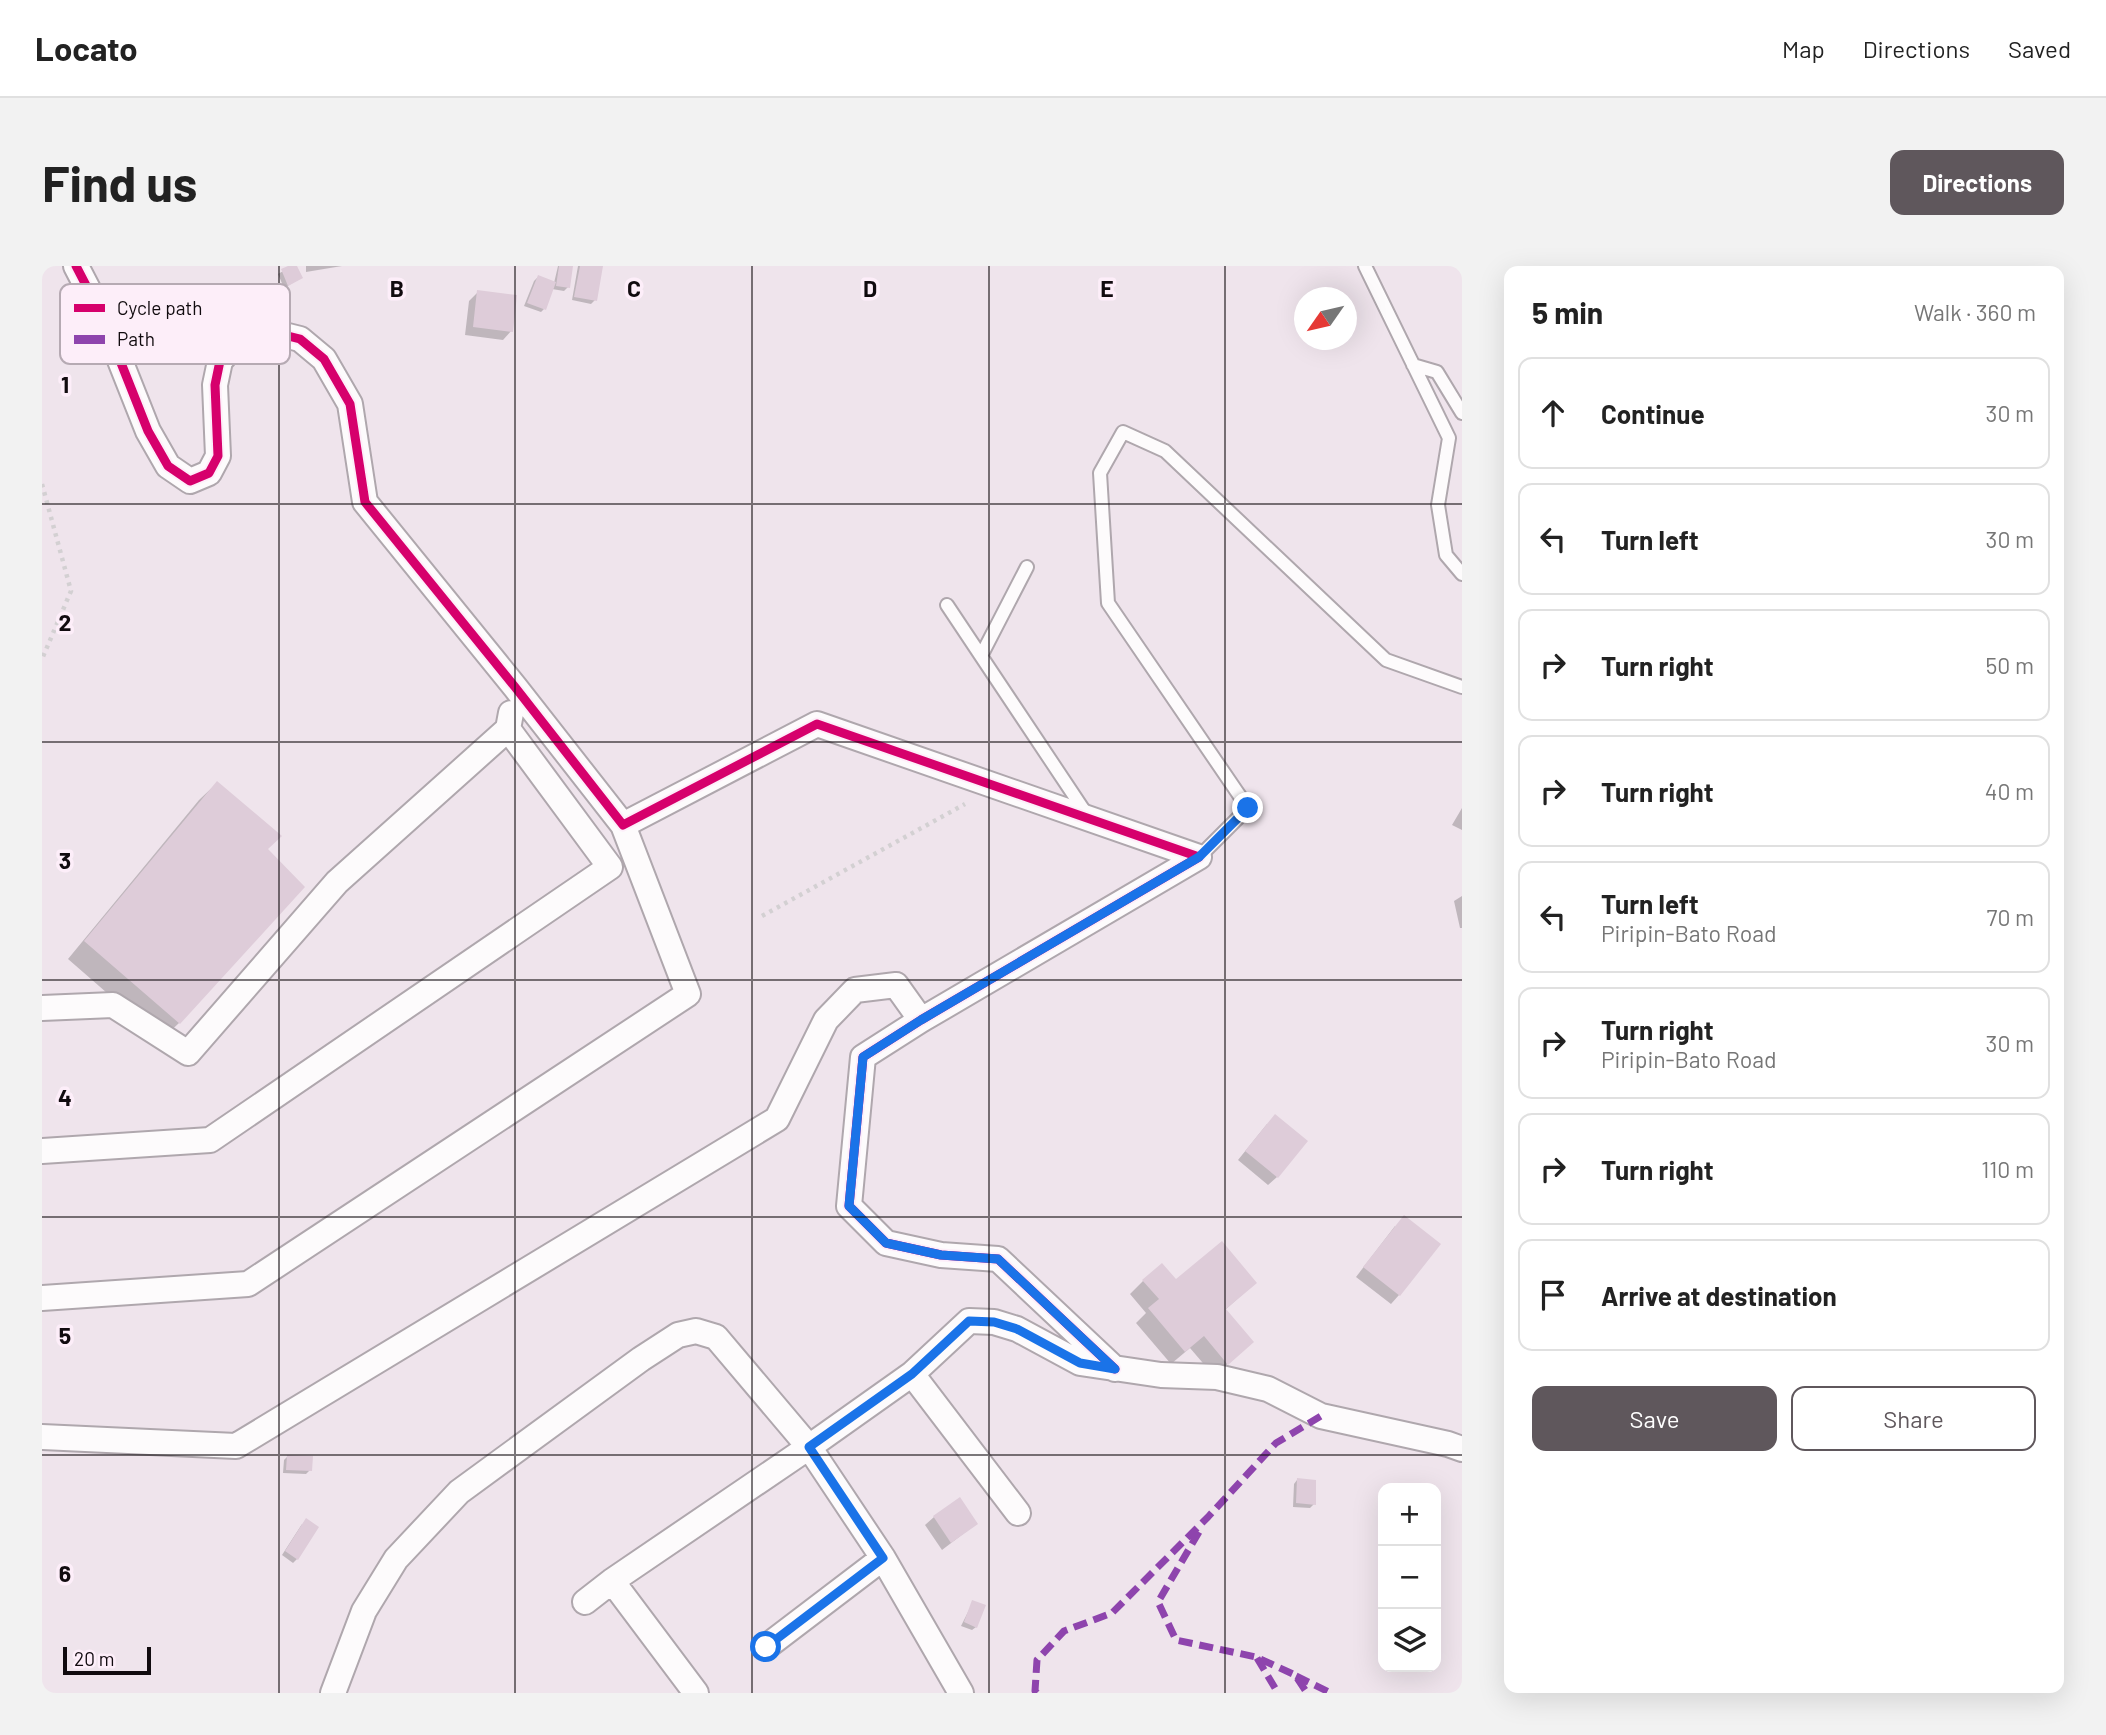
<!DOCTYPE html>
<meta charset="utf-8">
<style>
:root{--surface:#fff;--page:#f2f2f2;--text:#222;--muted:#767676;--line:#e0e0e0;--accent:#5f575c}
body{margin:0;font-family:Barlow,sans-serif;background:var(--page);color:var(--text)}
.controls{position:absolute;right:21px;bottom:21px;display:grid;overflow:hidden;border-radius:14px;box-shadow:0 7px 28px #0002}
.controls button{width:63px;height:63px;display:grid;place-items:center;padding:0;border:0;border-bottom:2px solid var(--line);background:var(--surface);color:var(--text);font:35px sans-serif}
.compass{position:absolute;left:1252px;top:21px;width:63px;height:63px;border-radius:50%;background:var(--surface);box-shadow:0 7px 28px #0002;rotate:236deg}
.scale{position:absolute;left:21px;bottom:18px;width:88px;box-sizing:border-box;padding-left:7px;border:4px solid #110b0f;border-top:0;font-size:19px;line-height:24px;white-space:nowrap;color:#110b0f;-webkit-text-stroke:5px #fdeef9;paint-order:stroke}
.stop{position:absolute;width:21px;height:21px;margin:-16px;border:5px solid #1a73e8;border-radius:50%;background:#fff}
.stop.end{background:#1a73e8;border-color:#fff;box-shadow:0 2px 7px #0008}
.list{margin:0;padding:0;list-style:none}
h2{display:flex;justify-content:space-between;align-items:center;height:91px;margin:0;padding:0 28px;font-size:30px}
h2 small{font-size:23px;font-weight:400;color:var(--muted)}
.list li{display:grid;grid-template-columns:46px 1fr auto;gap:21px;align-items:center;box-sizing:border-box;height:112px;margin:0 14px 14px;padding:0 14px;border:2px solid var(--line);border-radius:14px}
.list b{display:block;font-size:26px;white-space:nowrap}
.list p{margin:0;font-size:23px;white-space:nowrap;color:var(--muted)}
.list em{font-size:23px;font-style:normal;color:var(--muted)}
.actions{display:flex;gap:14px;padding:21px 28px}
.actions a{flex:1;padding:16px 0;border:2px solid var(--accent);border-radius:14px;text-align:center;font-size:24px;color:var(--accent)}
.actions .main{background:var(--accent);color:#fff}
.icon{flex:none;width:38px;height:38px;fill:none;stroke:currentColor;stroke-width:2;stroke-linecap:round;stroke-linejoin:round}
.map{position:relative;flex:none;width:1420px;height:1427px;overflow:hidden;border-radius:14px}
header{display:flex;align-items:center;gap:42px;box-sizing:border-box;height:98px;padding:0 35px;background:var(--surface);border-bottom:2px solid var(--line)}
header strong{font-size:33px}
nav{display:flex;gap:38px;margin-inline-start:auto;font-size:24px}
.intro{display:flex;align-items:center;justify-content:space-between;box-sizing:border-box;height:168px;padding:0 42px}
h1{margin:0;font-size:49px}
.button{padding:18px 32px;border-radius:14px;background:var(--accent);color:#fff;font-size:24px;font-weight:700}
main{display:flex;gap:42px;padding:0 42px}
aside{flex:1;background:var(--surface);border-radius:14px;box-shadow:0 7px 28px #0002}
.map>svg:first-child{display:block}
</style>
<header>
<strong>Locato</strong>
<nav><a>Map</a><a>Directions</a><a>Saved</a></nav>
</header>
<div class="intro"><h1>Find us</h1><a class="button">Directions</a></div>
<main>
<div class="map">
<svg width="1420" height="1427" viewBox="0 0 1420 1427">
<rect width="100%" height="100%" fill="#efe4ec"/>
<path fill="#0003" d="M 250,0 L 253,0 L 259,12 L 242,22 L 236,8 Z
M 264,0 L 300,0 L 264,6 Z
M 516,0 L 529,0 L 526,21 L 522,25 L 510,23 L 502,43 L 499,46 L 482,40 L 492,15 L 496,11 L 512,17 Z
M 536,0 L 554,0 L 553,34 L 549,38 L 530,34 Z
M 436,26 L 469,65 L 461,74 L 423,69 L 427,35 Z
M 175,517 L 137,757 L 119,774 L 26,693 L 157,534 Z
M 1420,542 L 1420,564 L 1410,559 Z
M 1420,630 L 1420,662 L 1418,662 L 1412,635 Z
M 1225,858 L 1235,911 L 1226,919 L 1196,894 Z
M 1353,960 L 1357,1029 L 1349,1038 L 1314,1011 Z
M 1101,1015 L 1213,1017 L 1183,1044 L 1196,1089 L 1172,1110 L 1148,1082 L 1129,1098 L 1094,1057 L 1104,1047 L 1088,1028 Z
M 246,1190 L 268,1204 L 264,1208 L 241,1207 L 242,1194 Z
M 1255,1214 L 1272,1238 L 1268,1242 L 1251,1241 L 1252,1218 Z
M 892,1251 L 934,1258 L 900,1284 L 883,1259 Z
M 260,1258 L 255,1293 L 251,1297 L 240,1289 Z
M 931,1336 L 934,1361 L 930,1364 L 919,1360 Z"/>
<path fill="#deccd9" d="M 246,0 L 255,0 L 261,12 L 246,20 L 239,3 Z
M 517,0 L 531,0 L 528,22 L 514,20 Z
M 538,0 L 561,0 L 555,35 L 532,31 Z
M 496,9 L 514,16 L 504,44 L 485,37 Z
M 435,24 L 475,29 L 471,66 L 431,61 Z
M 175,515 L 240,570 L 226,583 L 263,621 L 138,758 L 42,675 Z
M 1233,848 L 1266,875 L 1236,912 L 1203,885 Z
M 1362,949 L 1399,978 L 1358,1030 L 1321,1001 Z
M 1180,975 L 1215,1017 L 1184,1043 L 1212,1076 L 1186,1099 L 1162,1070 L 1143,1086 L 1106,1042 L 1117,1033 L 1100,1014 L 1120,997 L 1134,1013 Z
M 245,1189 L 271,1190 L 270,1205 L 244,1204 Z
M 1255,1212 L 1274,1214 L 1274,1239 L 1254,1237 Z
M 918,1231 L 936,1258 L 909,1277 L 891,1250 Z
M 264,1252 L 277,1261 L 256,1294 L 243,1285 Z
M 930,1334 L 944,1339 L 935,1362 L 922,1356 Z"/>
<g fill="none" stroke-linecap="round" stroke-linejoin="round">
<defs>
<path id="lane" d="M 1323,0 L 1407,172 L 1396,239 L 1404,289 L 1420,308
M 1371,99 L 1395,106 L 1420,147
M 905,339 L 1045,549
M 939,390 L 985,301
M 1157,591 L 1206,542 L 1066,337 L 1058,207 L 1081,166 L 1123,185 L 1344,394 L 1420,421"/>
<path id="street" d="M 34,0 L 62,54 L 106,165 L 126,200 L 148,215 L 167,207 L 176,190 L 173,119 L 178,95 L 191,80 L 208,70 L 234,67 L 258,73 L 282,93 L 308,138 L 323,236 L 473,421 L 581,559 L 775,458 L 1157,591 L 879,754 L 821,791 L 807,940 L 844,977 L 899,989 L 956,993 L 1073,1103
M 0,742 L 71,739 L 146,787 L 295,616 L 466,463 L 469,447
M 0,885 L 168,874 L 568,601 L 466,463
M 0,1032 L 206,1018 L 646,728 L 581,559
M 870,1108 L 976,1247
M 0,1171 L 194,1180 L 735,853 L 784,754 L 813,724 L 854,719 L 879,754
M 570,1315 L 654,1427
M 543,1336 L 570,1315 L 767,1181 L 841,1292 L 919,1427
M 724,1381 L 841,1292
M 291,1427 L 322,1345 L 354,1293 L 417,1226 L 599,1093 L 636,1069 L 654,1065 L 674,1071 L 767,1181 L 870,1108 L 927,1055 L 952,1056 L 975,1063 L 1038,1097 L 1119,1109 L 1175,1111 L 1226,1123 L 1279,1150 L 1406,1178 L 1420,1183"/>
</defs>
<use href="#lane" stroke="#afa7ad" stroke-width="16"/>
<use href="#street" stroke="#afa7ad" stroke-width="28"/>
<path stroke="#d3d0d2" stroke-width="4.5" stroke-dasharray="3.5 5" stroke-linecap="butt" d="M 0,218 L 29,325 L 0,393
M 720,650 L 923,538"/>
<use href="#lane" stroke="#fdfbfc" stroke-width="12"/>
<use href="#street" stroke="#fdfbfc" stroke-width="24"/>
<path stroke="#8e44ad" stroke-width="7" stroke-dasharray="14 7" stroke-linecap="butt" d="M 1157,1266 L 1116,1336 L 1134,1374 L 1214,1391 L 1253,1409 L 1265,1427
M 1215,1392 L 1236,1427
M 1254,1410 L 1289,1427
M 995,1427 L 993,1425 L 995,1394 L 1022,1365 L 1070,1347 L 1166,1251 L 1234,1177 L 1279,1150"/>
<defs>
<path id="cycleway" d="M 34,0 L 62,54 L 106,165 L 126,200 L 148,215 L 167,207 L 176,190 L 173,119 L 178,95 L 191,80 L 208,70 L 234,67 L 258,73 L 282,93 L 308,138 L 323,236 L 473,421 L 581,559 L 775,458 L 1157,591 L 879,754 L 821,791 L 807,940 L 844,977 L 899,989 L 956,993 L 1073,1103"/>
</defs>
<use href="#cycleway" stroke="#fdeef9" stroke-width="13"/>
<use href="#cycleway" stroke="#d6006c" stroke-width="9"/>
</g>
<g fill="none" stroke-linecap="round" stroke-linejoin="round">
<path stroke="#1a73e8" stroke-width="9" d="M 724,1381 L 841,1292 L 767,1181 L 870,1108 L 927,1055 L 952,1056 L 975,1063 L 1038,1097 L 1073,1103 L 956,993 L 899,989 L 844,977 L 807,940 L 821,791 L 879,754 L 1157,591 L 1206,542"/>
</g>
<path fill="none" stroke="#110b0f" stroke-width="2" stroke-opacity="0.55" d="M 237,0 L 237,1427M 473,0 L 473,1427M 710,0 L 710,1427M 947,0 L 947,1427M 1183,0 L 1183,1427M 0,238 L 1420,238M 0,476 L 1420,476M 0,714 L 1420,714M 0,951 L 1420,951M 0,1189 L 1420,1189"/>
<rect x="18" y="18" width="230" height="80" rx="10" fill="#fdeef9" stroke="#b6aab3" stroke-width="2"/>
<rect x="32" y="38" width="31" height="8" fill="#d6006c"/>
<rect x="32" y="69" width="31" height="9" fill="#8e44ad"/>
<g font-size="19" fill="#110b0f">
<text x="75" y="49">Cycle path</text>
<text x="75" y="80">Path</text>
</g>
<g font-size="23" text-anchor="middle" font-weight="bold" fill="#110b0f" stroke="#fdeef9" stroke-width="7" stroke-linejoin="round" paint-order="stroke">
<text x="355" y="31">B</text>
<text x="592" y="31">C</text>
<text x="828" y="31">D</text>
<text x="1065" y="31">E</text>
<text x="23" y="127">1</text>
<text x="23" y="365">2</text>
<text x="23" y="603">3</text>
<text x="23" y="840">4</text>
<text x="23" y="1078">5</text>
<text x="23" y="1316">6</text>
</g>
</svg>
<div class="controls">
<button>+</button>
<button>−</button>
<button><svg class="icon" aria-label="layers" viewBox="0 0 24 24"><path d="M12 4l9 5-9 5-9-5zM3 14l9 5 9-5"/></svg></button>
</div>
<svg class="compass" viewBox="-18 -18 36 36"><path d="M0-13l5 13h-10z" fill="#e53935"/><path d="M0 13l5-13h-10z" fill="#767676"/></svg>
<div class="scale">20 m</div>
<div class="stop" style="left:724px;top:1381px"></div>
<div class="stop end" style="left:1206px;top:542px"></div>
</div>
<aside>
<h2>5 min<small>Walk · 360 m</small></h2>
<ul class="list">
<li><svg class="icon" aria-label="ahead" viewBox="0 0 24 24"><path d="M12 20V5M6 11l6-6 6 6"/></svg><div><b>Continue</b></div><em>30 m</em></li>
<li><svg class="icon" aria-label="left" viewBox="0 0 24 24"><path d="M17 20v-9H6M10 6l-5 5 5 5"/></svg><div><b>Turn left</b></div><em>30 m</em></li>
<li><svg class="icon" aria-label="right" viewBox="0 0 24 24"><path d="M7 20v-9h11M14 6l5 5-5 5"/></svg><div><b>Turn right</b></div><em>50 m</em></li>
<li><svg class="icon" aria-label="right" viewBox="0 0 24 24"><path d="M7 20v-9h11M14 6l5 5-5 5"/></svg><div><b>Turn right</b></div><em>40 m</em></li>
<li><svg class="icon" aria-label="left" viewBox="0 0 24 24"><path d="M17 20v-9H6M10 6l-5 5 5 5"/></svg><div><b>Turn left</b><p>Piripin-Bato Road</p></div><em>70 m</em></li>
<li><svg class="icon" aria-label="right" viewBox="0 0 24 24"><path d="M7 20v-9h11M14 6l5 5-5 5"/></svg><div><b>Turn right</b><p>Piripin-Bato Road</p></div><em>30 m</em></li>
<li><svg class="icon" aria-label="right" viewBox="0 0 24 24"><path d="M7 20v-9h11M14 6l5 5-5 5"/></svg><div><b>Turn right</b></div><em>110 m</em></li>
<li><svg class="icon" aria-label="arrive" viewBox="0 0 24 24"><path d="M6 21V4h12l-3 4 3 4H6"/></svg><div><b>Arrive at destination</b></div></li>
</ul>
<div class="actions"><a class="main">Save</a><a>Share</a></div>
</aside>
</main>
